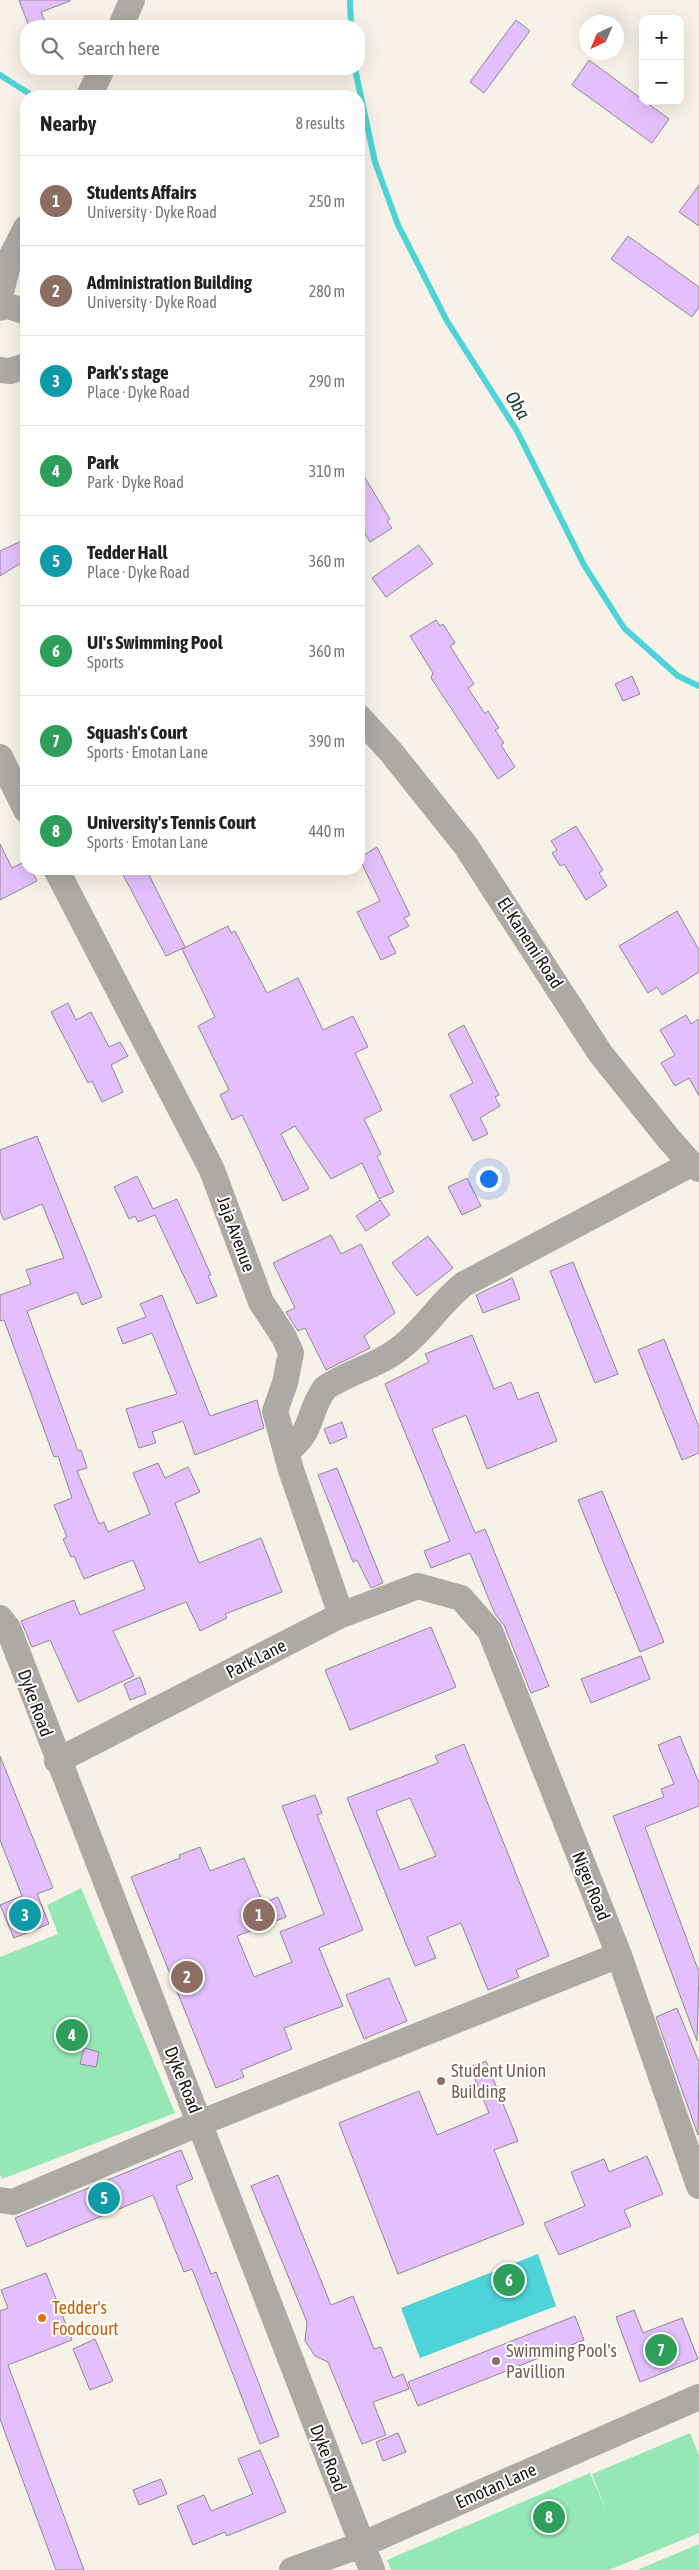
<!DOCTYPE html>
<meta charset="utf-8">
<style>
:root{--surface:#fff;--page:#f2f2f2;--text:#222;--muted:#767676;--line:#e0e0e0;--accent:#826a02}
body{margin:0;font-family:"Asap Condensed",sans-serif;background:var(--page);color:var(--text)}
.controls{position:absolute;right:15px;top:15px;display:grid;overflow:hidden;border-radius:10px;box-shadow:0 5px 20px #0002}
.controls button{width:45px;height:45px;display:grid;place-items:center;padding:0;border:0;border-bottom:1px solid var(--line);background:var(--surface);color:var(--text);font:25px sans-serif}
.compass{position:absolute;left:579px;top:15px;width:45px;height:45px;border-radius:50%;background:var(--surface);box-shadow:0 5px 20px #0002;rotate:224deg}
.you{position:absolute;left:488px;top:1178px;width:18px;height:18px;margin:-12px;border:4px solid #fff;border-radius:50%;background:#1a73e8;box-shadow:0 0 0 8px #1a73e833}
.badge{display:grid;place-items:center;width:32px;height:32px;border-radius:50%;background:var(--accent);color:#fff;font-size:16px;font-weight:700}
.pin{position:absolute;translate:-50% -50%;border:2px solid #fff;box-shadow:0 1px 5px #0006}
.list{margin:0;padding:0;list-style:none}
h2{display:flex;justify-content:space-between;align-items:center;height:65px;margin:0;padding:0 20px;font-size:21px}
h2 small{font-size:16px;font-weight:400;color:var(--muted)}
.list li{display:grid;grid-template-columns:32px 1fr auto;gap:15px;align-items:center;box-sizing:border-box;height:90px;padding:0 20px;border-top:1px solid var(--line)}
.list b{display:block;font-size:19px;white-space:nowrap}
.list p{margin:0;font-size:16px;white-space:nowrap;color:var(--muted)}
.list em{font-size:16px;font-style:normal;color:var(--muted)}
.icon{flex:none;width:28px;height:28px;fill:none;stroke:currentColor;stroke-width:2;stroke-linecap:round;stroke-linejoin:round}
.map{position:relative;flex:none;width:699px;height:2570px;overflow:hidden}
.search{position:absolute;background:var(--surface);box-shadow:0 5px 20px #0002;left:20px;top:20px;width:345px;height:55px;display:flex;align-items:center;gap:12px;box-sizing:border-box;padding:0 18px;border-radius:20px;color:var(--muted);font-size:19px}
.panel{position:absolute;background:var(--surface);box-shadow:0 5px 20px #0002;left:20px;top:90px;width:345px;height:785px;border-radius:20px}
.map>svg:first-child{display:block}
</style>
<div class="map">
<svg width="699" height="2570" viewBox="0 0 699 2570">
<rect width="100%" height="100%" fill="#f8f1e7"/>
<path fill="#95e8b6" d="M 81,1888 L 175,2113 L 2,2179 L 0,2174 L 0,1957 L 58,1934 L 47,1905 Z
M 690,2433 L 699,2455 L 699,2533 L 609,2570 L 391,2570 L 387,2560 L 590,2473 L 606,2510 L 592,2474 Z
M 699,2544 L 699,2570 L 637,2570 Z"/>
<path fill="#4ed3d8" d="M 538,2254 L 556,2306 L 420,2358 L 401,2308 Z"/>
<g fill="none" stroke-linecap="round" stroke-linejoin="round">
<path stroke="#4ed3d8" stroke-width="6" d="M 350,0 L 351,26
M 355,69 L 375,162 L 398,225 L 447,321 L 517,431 L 584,565 L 624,628 L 678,676 L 699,686
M 0,75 L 33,96"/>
</g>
<path fill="#e3c0fd" stroke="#8d8891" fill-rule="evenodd" d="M 19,0 L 70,0 L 70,1 L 41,12 L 47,26 L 29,26 Z
M 516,20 L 530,31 L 484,93 L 470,82 Z
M 589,60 L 669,119 L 652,143 L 572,85 Z
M 699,185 L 699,226 L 679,212 Z
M 628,236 L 699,287 L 699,307 L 692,317 L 611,259 Z
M 359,468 L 390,519 L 387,521 L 392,528 L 370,542 L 359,524 Z
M 26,539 L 26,560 L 0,576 L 0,551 Z
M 419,545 L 433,564 L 386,597 L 372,578 Z
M 436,620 L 440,626 L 443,624 L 455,643 L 450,646 L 474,684 L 468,688 L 485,714 L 488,711 L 499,728 L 495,730 L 504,743 L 501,745 L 515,767 L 498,779 L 431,678 L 433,673 L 410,636 Z
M 632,676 L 640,694 L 623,701 L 615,684 Z
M 576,826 L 603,870 L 599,873 L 607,886 L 586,900 L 564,864 L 560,866 L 552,853 L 557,850 L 551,841 Z
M 0,844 L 12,868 L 26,861 L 26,869 L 31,869 L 37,881 L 0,900 Z
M 377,847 L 410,915 L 404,918 L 409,926 L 388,937 L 396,953 L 381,960 L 357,912 L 380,901 L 359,858 Z
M 120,869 L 146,869 L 185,947 L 166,956 Z
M 677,911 L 699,950 L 699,972 L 662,995 L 657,987 L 648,993 L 619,946 Z
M 228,926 L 231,933 L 235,931 L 267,993 L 298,978 L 323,1030 L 353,1016 L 368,1047 L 355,1053 L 382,1110 L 364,1119 L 381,1154 L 377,1156 L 394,1192 L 379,1199 L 362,1163 L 331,1179 L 295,1126 L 281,1134 L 309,1189 L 283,1201 L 242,1115 L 232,1120 L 220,1095 L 229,1090 L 198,1026 L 215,1017 L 182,949 Z
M 68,1003 L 76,1020 L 91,1012 L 109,1047 L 120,1042 L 128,1056 L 111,1065 L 123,1092 L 102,1102 L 92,1081 L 88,1083 L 51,1012 Z
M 686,1015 L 691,1024 L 699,1019 L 699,1096 L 689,1078 L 675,1086 L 661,1063 L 675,1055 L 660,1030 Z
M 464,1025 L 499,1095 L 495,1097 L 500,1106 L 480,1118 L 488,1134 L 473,1141 L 450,1095 L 473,1083 L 448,1034 Z
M 37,1136 L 102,1297 L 82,1305 L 77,1292 L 27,1311 L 78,1451 L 81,1450 L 87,1468 L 77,1471 L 99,1524 L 104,1522 L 108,1532 L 150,1514 L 133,1473 L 158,1463 L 165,1478 L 188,1467 L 200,1492 L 175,1503 L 199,1563 L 261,1538 L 282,1592 L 225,1614 L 227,1618 L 200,1631 L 186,1602 L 113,1631 L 134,1676 L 78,1702 L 50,1640 L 32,1647 L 21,1621 L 74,1600 L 80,1615 L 145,1589 L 133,1560 L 84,1579 L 74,1556 L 71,1557 L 63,1539 L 67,1537 L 54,1505 L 72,1498 L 58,1456 L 54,1457 L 4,1320 L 0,1321 L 0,1295 L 31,1284 L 26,1270 L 64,1258 L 42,1204 L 4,1220 L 0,1211 L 0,1150 Z
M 137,1176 L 153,1209 L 177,1199 L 211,1275 L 208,1276 L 217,1296 L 197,1304 L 155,1215 L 138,1222 L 135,1216 L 129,1219 L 114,1187 Z
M 467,1178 L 481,1206 L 462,1215 L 448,1187 Z
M 380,1200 L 390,1215 L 366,1231 L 356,1216 Z
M 331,1235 L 341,1254 L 361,1244 L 395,1313 L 364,1336 L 370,1348 L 326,1370 L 305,1328 L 298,1331 L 286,1312 L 295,1308 L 273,1263 Z
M 428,1236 L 453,1268 L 417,1296 L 392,1263 Z
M 573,1262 L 618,1374 L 595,1383 L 550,1271 Z
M 512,1278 L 520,1299 L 483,1313 L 476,1295 Z
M 162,1295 L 210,1416 L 257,1400 L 264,1428 L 195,1455 L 183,1421 L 152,1432 L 156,1443 L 139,1448 L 126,1409 L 177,1394 L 152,1333 L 123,1344 L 117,1328 L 146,1317 L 140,1304 Z
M 472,1335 L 494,1389 L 511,1382 L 518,1400 L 538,1392 L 557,1441 L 487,1469 L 466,1415 L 432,1429 L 475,1533 L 485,1529 L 549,1686 L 531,1693 L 504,1625 L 495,1614 L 470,1553 L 431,1568 L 424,1551 L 450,1541 L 385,1384 L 429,1362 L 425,1354 Z
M 664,1339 L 699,1427 L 699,1453 L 682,1460 L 638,1350 Z
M 342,1422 L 347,1437 L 330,1444 L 324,1429 Z
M 337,1468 L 383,1583 L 371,1588 L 357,1560 L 353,1562 L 318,1475 Z
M 602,1491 L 664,1642 L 640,1652 L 578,1500 Z
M 431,1627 L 456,1687 L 350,1730 L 325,1670 Z
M 641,1656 L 650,1679 L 591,1703 L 581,1679 Z
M 140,1677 L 146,1694 L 130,1700 L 124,1684 Z
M 680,1736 L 699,1783 L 699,1806 L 645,1827 L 699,1972 L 697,2041 L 613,1816 L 664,1797 L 661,1789 L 674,1784 L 658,1745 Z
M 464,1744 L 549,1956 L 516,1970 L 519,1977 L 488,1990 L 461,1923 L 427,1937 L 436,1958 L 415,1966 L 347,1798 L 438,1763 L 435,1756 ZM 410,1798 L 436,1856 L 400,1870 L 376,1811 Z
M 0,1756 L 53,1888 L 37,1894 L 49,1924 L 14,1938 L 0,1905 L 22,1896 L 0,1840 Z
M 315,1795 L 322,1813 L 317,1815 L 363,1930 L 319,1948 L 343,2006 L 284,2028 L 292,2049 L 241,2070 L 244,2077 L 216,2088 L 131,1877 L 180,1858 L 179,1855 L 200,1847 L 210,1871 L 244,1858 L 263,1903 L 278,1897 L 286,1917 L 237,1936 L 254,1977 L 292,1962 L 280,1932 L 324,1914 L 282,1806 Z
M 389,1978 L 407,2021 L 364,2039 L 346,1995 Z
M 677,2008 L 699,2062 L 698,2135 L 656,2017 Z
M 84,2048 L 99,2052 L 96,2067 L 80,2064 Z
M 486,2061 L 518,2141 L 494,2150 L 524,2224 L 398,2274 L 339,2123 L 419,2091 L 437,2135 L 489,2113 L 470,2067 Z
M 181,2150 L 193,2179 L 176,2186 L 211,2274 L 216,2272 L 279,2436 L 260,2444 L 192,2269 L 184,2272 L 153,2195 L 27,2247 L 15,2218 Z
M 647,2156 L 663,2194 L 624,2210 L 631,2226 L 559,2255 L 544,2223 L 585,2206 L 571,2172 L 604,2159 L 609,2172 Z
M 278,2175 L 331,2305 L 353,2296 L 374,2349 L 381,2347 L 393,2378 L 403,2374 L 409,2389 L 373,2402 L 386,2435 L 362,2444 L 328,2362 L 315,2356 L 305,2341 L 307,2322 L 251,2186 Z
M 46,2273 L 72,2340 L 8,2365 L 84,2570 L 56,2570 L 0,2419 L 0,2311 L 8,2308 L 1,2290 Z
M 634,2310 L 643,2333 L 682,2318 L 698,2359 L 640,2382 L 616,2317 Z
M 575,2316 L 584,2340 L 418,2406 L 408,2382 Z
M 95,2339 L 113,2381 L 90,2390 L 73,2349 Z
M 398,2433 L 406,2452 L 383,2461 L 376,2442 Z
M 260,2450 L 286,2512 L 227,2536 L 225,2532 L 193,2545 L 177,2506 L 204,2495 L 211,2511 L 253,2494 L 238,2459 Z
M 161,2479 L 167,2494 L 139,2505 L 133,2490 Z"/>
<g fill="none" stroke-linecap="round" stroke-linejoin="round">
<path stroke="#ada9a5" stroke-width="26" d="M 121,26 L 132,0
M 89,96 L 102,69
M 0,296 L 9,261 L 26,228
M 0,308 L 8,306 L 26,312
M 0,370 L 10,371 L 26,366
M 359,717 L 391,752 L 466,846 L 600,1053 L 668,1138 L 691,1164 L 699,1169
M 0,757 L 26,810
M 56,869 L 212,1170 L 261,1302 L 284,1337 L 291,1353 L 285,1383 L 275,1411 L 291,1470 L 341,1615
M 286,1452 C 315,1431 307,1412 325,1388 C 350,1371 381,1365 404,1345 C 426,1327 441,1302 464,1284 L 691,1164
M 0,1618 L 8,1628 L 372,2570
M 57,1761 L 341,1615 L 418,1586 L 461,1598 L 490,1631 L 619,1955 L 699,2186
M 0,2200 L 13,2202 L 200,2123 L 619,1955
M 292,2570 L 361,2545 L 699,2397"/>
</g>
<g fill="#8d6e63" stroke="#fff" stroke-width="2">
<circle cx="441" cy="2081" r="5"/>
<circle cx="496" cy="2361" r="5"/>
</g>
<circle fill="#e8710a" stroke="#fff" stroke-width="2" cx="42" cy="2318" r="5"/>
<g text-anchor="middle" stroke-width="4" stroke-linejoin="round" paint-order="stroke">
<g font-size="18" fill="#181613" stroke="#fff">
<text transform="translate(530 943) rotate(57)" y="6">El-Kanemi Road</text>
<text transform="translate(236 1234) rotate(70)" y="6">Jaja Avenue</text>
<text transform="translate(256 1659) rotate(-27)" y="6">Park Lane</text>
<text transform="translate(35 1703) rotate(70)" y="6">Dyke Road</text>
<text transform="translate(591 1886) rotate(68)" y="6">Niger Road</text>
<text transform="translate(183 2080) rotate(68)" y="6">Dyke Road</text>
<text transform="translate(328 2458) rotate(69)" y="6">Dyke Road</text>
<text transform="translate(496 2486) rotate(-24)" y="6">Emotan Lane</text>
</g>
<g font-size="18" fill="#785e54" stroke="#fff" text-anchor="start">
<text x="451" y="2077">Student Union<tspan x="451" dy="21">Building</tspan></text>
<text x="506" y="2357">Swimming Pool's<tspan x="506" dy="21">Pavillion</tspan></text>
</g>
<g font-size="18" fill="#c56008" stroke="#fff" text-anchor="start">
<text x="52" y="2314">Tedder's<tspan x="52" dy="21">Foodcourt</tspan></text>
</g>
<g font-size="19" font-style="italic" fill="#1b3233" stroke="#fff">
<text transform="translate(518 405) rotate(58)" y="7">Oba</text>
</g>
</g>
</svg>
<div class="controls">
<button>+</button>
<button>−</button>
</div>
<svg class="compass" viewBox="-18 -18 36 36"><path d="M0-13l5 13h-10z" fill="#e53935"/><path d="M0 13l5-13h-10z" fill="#767676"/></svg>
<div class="you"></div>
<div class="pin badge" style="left:259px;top:1915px;background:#8d6e63">1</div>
<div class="pin badge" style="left:187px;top:1977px;background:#8d6e63">2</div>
<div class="pin badge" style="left:25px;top:1915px;background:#0f9aa8">3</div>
<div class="pin badge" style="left:72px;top:2035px;background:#2e9e5b">4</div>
<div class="pin badge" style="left:104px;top:2198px;background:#0f9aa8">5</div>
<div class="pin badge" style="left:509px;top:2280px;background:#2e9e5b">6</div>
<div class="pin badge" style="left:661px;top:2350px;background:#2e9e5b">7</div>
<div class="pin badge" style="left:549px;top:2517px;background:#2e9e5b">8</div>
<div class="search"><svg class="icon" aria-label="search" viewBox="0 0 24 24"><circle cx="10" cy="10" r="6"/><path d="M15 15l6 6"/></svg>Search here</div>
<section class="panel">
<h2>Nearby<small>8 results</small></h2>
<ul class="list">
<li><span class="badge" style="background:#8d6e63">1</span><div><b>Students Affairs</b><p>University · Dyke Road</p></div><em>250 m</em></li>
<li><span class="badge" style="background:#8d6e63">2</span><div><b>Administration Building</b><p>University · Dyke Road</p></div><em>280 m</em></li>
<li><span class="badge" style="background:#0f9aa8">3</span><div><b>Park's stage</b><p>Place · Dyke Road</p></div><em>290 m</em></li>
<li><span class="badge" style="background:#2e9e5b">4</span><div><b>Park</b><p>Park · Dyke Road</p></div><em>310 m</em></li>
<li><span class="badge" style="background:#0f9aa8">5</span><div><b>Tedder Hall</b><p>Place · Dyke Road</p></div><em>360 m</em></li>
<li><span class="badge" style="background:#2e9e5b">6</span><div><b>UI's Swimming Pool</b><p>Sports</p></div><em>360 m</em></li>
<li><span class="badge" style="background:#2e9e5b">7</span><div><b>Squash's Court</b><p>Sports · Emotan Lane</p></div><em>390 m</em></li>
<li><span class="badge" style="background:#2e9e5b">8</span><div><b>University's Tennis Court</b><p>Sports · Emotan Lane</p></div><em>440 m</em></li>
</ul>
</section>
</div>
